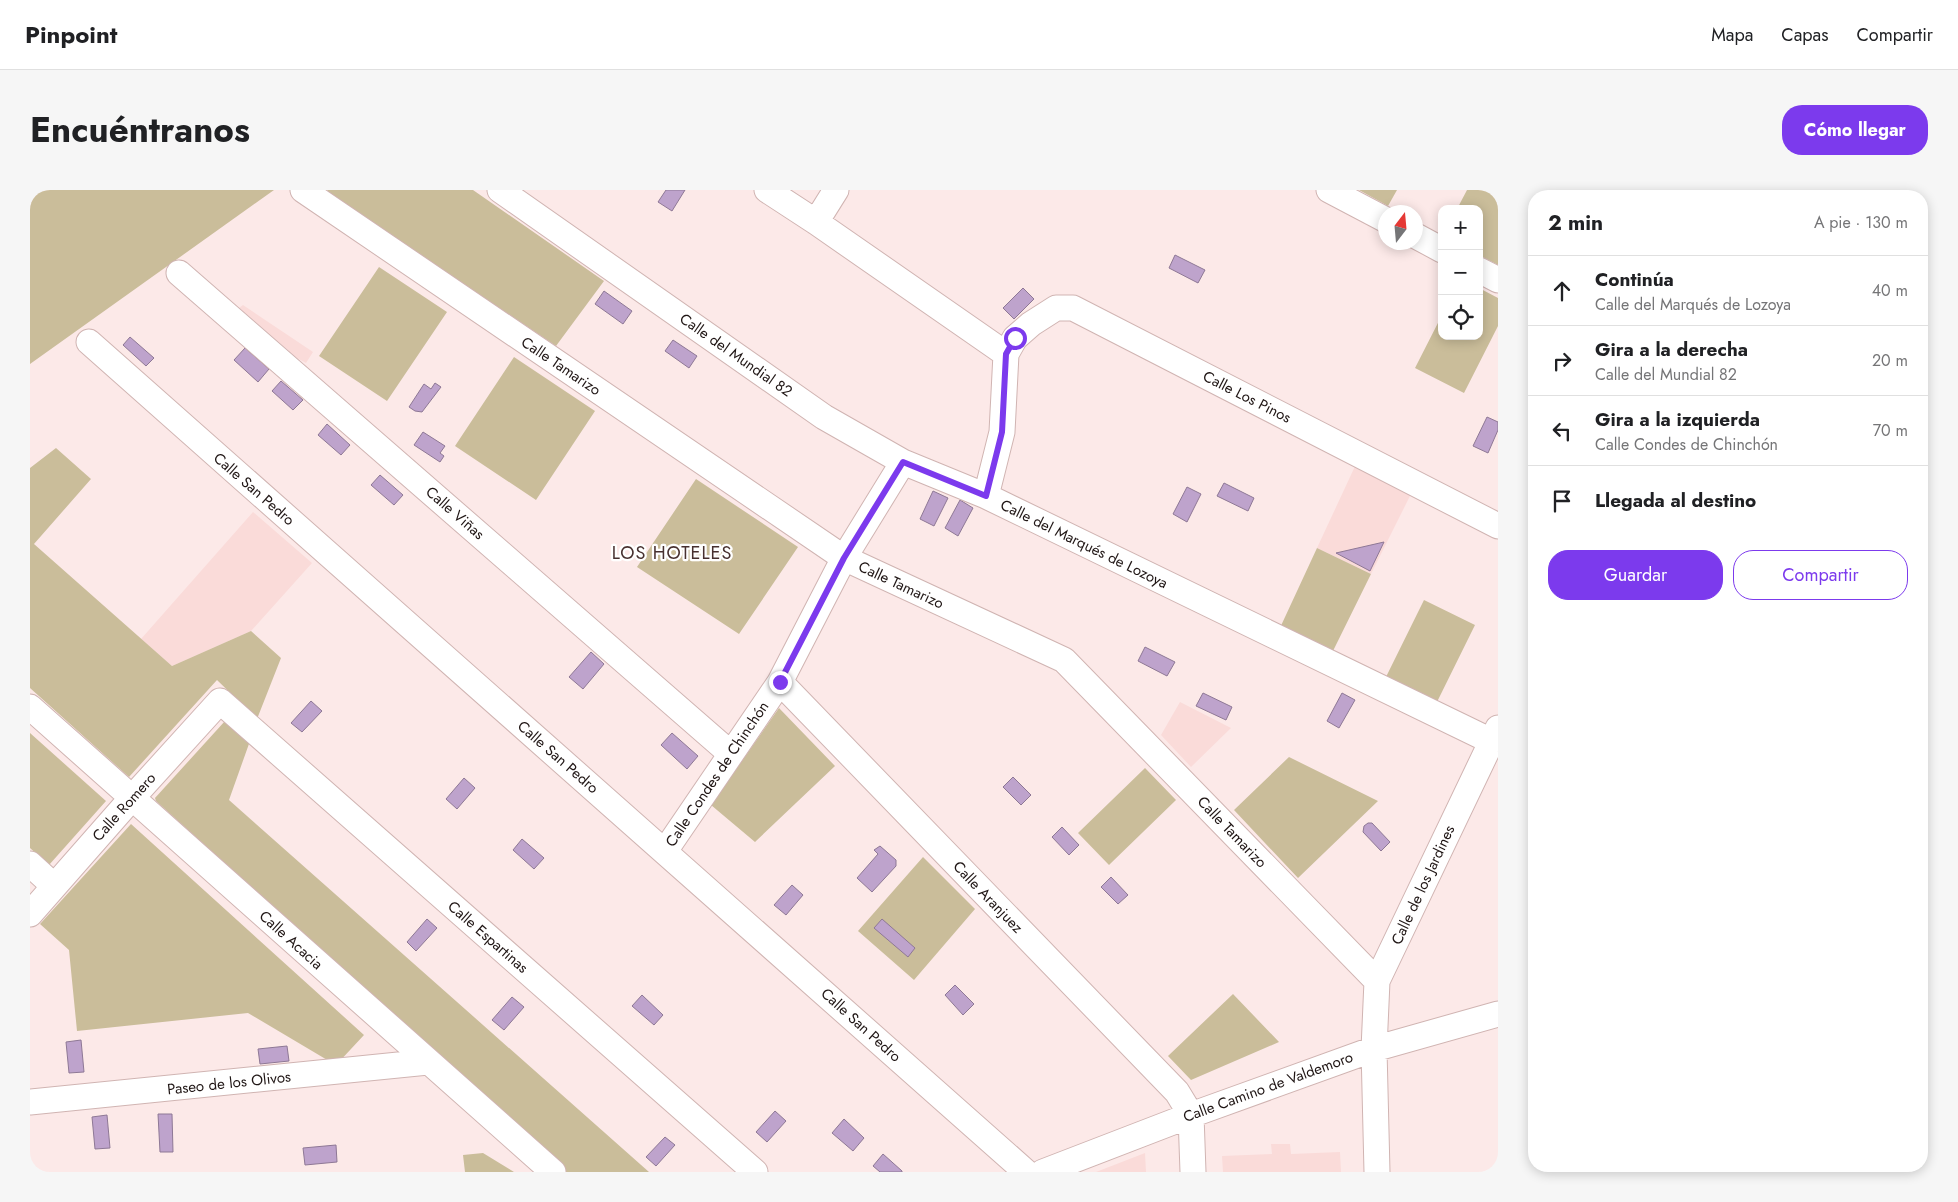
<!DOCTYPE html>
<html lang="es">
<meta charset="utf-8">
<style>
:root{--surface:#fff;--page:#f6f6f6;--text:#202124;--muted:#757577;--line:#e0e0e0;--accent:#7c3aed}
body{margin:0;font-family:Jost,sans-serif;background:var(--page);color:var(--text)}
.controls{position:absolute;right:15px;top:15px;display:grid;overflow:hidden;border-radius:10px;box-shadow:0 2px 12px #0003}
.controls button{width:45px;height:45px;display:grid;place-items:center;padding:0;border:0;border-bottom:1px solid var(--line);background:var(--surface);color:var(--text);font:25px sans-serif}
.compass{position:absolute;left:1348px;top:15px;width:45px;height:45px;border-radius:50%;background:var(--surface);box-shadow:0 2px 12px #0003;rotate:16deg}
.stop{position:absolute;width:15px;height:15px;margin:-11px;border:4px solid #7c3aed;border-radius:50%;background:#fff}
.stop.end{background:#7c3aed;border-color:#fff;box-shadow:0 1px 5px #0008}
.list{margin:0;padding:0;list-style:none}
h2{display:flex;justify-content:space-between;align-items:center;height:65px;margin:0;padding:0 20px;font-size:21px}
h2 small{font-size:16px;font-weight:400;color:var(--muted)}
.list li{display:grid;grid-template-columns:32px 1fr auto;gap:15px;align-items:center;box-sizing:border-box;height:70px;padding:0 20px;border-top:1px solid var(--line)}
.list b{display:block;font-size:19px;white-space:nowrap}
.list p{margin:0;font-size:16px;white-space:nowrap;color:var(--muted)}
.list em{font-size:16px;font-style:normal;color:var(--muted)}
.actions{display:flex;gap:10px;padding:15px 20px}
.actions a{flex:1;padding:11px 0;border:1px solid var(--accent);border-radius:20px;text-align:center;font-size:18px;color:var(--accent)}
.actions .main{background:var(--accent);color:#fff}
.icon{flex:none;width:28px;height:28px;fill:none;stroke:currentColor;stroke-width:2;stroke-linecap:round;stroke-linejoin:round}
.map{position:relative;flex:none;width:1468px;height:982px;overflow:hidden;border-radius:20px}
header{display:flex;align-items:center;gap:30px;box-sizing:border-box;height:70px;padding:0 25px;background:var(--surface);border-bottom:1px solid var(--line)}
header strong{font-size:24px}
nav{display:flex;gap:28px;margin-inline-start:auto;font-size:18px}
.intro{display:flex;align-items:center;justify-content:space-between;box-sizing:border-box;height:120px;padding:0 30px}
h1{margin:0;font-size:35px}
.button{padding:12px 22px;border-radius:20px;background:var(--accent);color:#fff;font-size:18px;font-weight:700}
main{display:flex;gap:30px;padding:0 30px}
aside{flex:1;background:var(--surface);border-radius:20px;box-shadow:0 2px 12px #0003}
.map>svg:first-child{display:block}
</style>
<header>
<strong>Pinpoint</strong>
<nav><a>Mapa</a><a>Capas</a><a>Compartir</a></nav>
</header>
<div class="intro"><h1>Encuéntranos</h1><a class="button">Cómo llegar</a></div>
<main>
<div class="map">
<svg width="1468" height="982" viewBox="0 0 1468 982">
<rect width="100%" height="100%" fill="#fce9e8"/>
<path fill="#fadbd9" d="M 213,115 L 283,162 L 276,173 L 258,163 L 259,161 L 209,118 Z
M 1327,272 L 1383,300 L 1341,384 L 1287,358 Z
M 223,322 L 282,373 L 221,441 L 142,476 L 111,449 Z
M 1150,512 L 1201,538 L 1161,577 L 1131,545 Z
M 1241,954 L 1260,954 L 1261,964 L 1310,962 L 1311,982 L 1193,982 L 1192,966 L 1242,964 Z
M 1115,963 L 1116,982 L 1066,982 Z"/>
<path fill="#cabd9a" d="M 0,0 L 244,0 L 0,174 Z
M 298,0 L 443,0 L 574,91 L 526,156 L 296,2 Z
M 1329,0 L 1367,0 L 1358,16 Z
M 1437,0 L 1468,0 L 1468,75 L 1449,65 L 1449,19 L 1427,19 Z
M 349,77 L 417,122 L 357,211 L 289,166 Z
M 1449,98 L 1468,108 L 1468,136 L 1434,203 L 1385,178 L 1412,125 L 1412,146 L 1449,146 Z
M 484,167 L 565,221 L 506,310 L 425,256 Z
M 26,258 L 61,289 L 4,354 L 142,476 L 221,441 L 251,468 L 227,529 L 187,490 L 99,587 L 0,498 L 0,278 Z
M 666,289 L 768,357 L 709,444 L 607,377 Z
M 1287,358 L 1341,384 L 1301,465 L 1249,440 Z
M 1394,410 L 1445,435 L 1405,516 L 1354,491 Z
M 749,518 L 805,576 L 725,652 L 681,615 Z
M 195,531 L 220,551 L 199,610 L 619,982 L 536,982 L 126,611 L 125,608 Z
M 0,543 L 76,611 L 19,675 L 0,658 Z
M 1259,567 L 1348,611 L 1268,688 L 1204,620 Z
M 1115,578 L 1146,610 L 1079,675 L 1048,643 Z
M 101,634 L 334,845 L 307,874 L 304,874 L 218,823 L 47,841 L 39,760 L 10,734 Z
M 893,667 L 945,719 L 884,790 L 828,741 Z
M 1203,804 L 1249,852 L 1161,890 L 1138,866 Z
M 453,963 L 484,982 L 435,982 L 433,965 Z"/>
<path fill="#bea3cc" stroke="#8e7895" d="M 636,0 L 655,0 L 642,21 L 628,12 Z
M 1145,65 L 1175,80 L 1168,93 L 1139,78 Z
M 993,98 L 1004,109 L 984,129 L 973,118 Z
M 574,101 L 602,121 L 593,134 L 565,114 Z
M 100,147 L 124,168 L 116,176 L 93,155 Z
M 643,150 L 667,166 L 659,178 L 635,161 Z
M 215,158 L 239,179 L 228,192 L 204,170 Z
M 251,191 L 273,210 L 263,220 L 242,201 Z
M 405,193 L 411,197 L 392,222 L 385,221 L 379,217 L 394,194 L 401,199 Z
M 1457,227 L 1468,232 L 1468,240 L 1458,263 L 1443,256 Z
M 297,234 L 320,255 L 311,265 L 288,245 Z
M 393,242 L 415,256 L 410,263 L 414,266 L 410,272 L 384,255 Z
M 350,285 L 373,305 L 364,315 L 341,295 Z
M 1194,293 L 1224,308 L 1218,321 L 1187,306 Z
M 1157,297 L 1171,304 L 1157,332 L 1143,324 Z
M 903,301 L 918,308 L 904,336 L 890,329 Z
M 930,310 L 943,318 L 928,346 L 915,338 Z
M 1354,352 L 1340,381 L 1306,363 Z
M 1115,457 L 1145,472 L 1137,486 L 1108,471 Z
M 561,462 L 574,474 L 553,499 L 539,487 Z
M 1173,503 L 1202,517 L 1196,530 L 1166,516 Z
M 1312,503 L 1325,510 L 1309,538 L 1297,531 Z
M 281,511 L 292,521 L 272,542 L 261,533 Z
M 642,543 L 668,566 L 657,579 L 631,555 Z
M 983,587 L 1001,605 L 991,615 L 973,597 Z
M 434,588 L 445,598 L 427,619 L 416,609 Z
M 1338,633 L 1342,633 L 1360,652 L 1351,661 L 1333,642 L 1334,636 Z
M 1032,637 L 1049,655 L 1039,665 L 1022,647 Z
M 492,649 L 514,668 L 504,679 L 483,660 Z
M 850,656 L 866,670 L 866,676 L 842,702 L 827,688 L 848,664 L 844,660 Z
M 1081,687 L 1098,705 L 1088,714 L 1071,697 Z
M 762,695 L 773,705 L 756,725 L 744,715 Z
M 397,729 L 407,738 L 386,761 L 377,752 Z
M 852,729 L 885,758 L 878,767 L 844,738 Z
M 925,795 L 944,814 L 933,825 L 915,805 Z
M 612,805 L 633,825 L 624,835 L 602,816 Z
M 482,807 L 494,817 L 474,840 L 462,830 Z
M 51,850 L 54,882 L 39,883 L 36,852 Z
M 257,856 L 259,871 L 230,874 L 228,859 Z
M 745,921 L 756,931 L 737,952 L 726,942 Z
M 128,924 L 142,924 L 143,962 L 130,962 Z
M 77,925 L 80,958 L 65,959 L 62,927 Z
M 814,929 L 834,948 L 823,961 L 802,943 Z
M 635,947 L 645,955 L 626,976 L 616,967 Z
M 306,955 L 307,972 L 275,975 L 273,958 Z
M 853,964 L 872,981 L 872,982 L 850,982 L 843,976 Z"/>
<g fill="none" stroke-linecap="round" stroke-linejoin="round">
<defs>
<path id="street" d="M 273,0 L 814,368 L 1034,470 L 1347,791
M 470,0 L 794,227 L 873,272 L 956,306
M 737,0 L 786,32 L 976,164 L 972,242 L 956,306 L 1461,551
M 1299,0 L 1356,30
M 786,32 L 806,0
M 1386,46 L 1412,60
M 1449,80 L 1468,90
M 149,83 L 701,564
M 59,152 L 996,982
M 976,164 L 985,148 L 1001,134 L 1026,118 L 1043,118 L 1468,336
M 750,492 L 1147,902 L 1161,925 L 1163,982
M 0,517 L 523,982
M 635,661 L 750,492 L 814,368 L 873,272
M 0,674 L 24,696
M 0,724 L 101,609 L 190,511 L 725,982
M 0,912 L 398,872
M 1013,982 L 1161,925 L 1344,859 L 1468,824
M 1347,982 L 1344,859 L 1347,791 L 1468,538"/>
</defs>
<use href="#street" stroke="#d0b4b2" stroke-width="27"/>
<use href="#street" stroke="#fff" stroke-width="25"/>
</g>
<g fill="none" stroke-linecap="round" stroke-linejoin="round">
<path stroke="#7c3aed" stroke-width="6" d="M 750,492 L 814,368 L 873,272 L 956,306 L 972,242 L 976,164 L 985,148"/>
</g>
<g text-anchor="middle" stroke-width="4.5" stroke-linejoin="round" paint-order="stroke">
<g font-size="15" fill="#1f1514" stroke="#fff">
<text transform="translate(706 165) rotate(35)" y="5">Calle del Mundial 82</text>
<text transform="translate(531 176) rotate(34)" y="5">Calle Tamarizo</text>
<text transform="translate(1217 207) rotate(27)" y="5">Calle Los Pinos</text>
<text transform="translate(224 299) rotate(41)" y="5">Calle San Pedro</text>
<text transform="translate(425 323) rotate(41)" y="5">Calle Viñas</text>
<text transform="translate(1054 354) rotate(26)" y="5">Calle del Marqués de Lozoya</text>
<text transform="translate(871 395) rotate(25)" y="5">Calle Tamarizo</text>
<text transform="translate(528 567) rotate(41)" y="5">Calle San Pedro</text>
<text transform="translate(687 584) rotate(-56)" y="5">Calle Condes de Chinchón</text>
<text transform="translate(94 617) rotate(-48)" y="5">Calle Romero</text>
<text transform="translate(1202 642) rotate(46)" y="5">Calle Tamarizo</text>
<text transform="translate(1393 695) rotate(-65)" y="5">Calle de los Jardines</text>
<text transform="translate(958 707) rotate(46)" y="5">Calle Aranjuez</text>
<text transform="translate(458 747) rotate(41)" y="5">Calle Espartinas</text>
<text transform="translate(261 750) rotate(42)" y="5">Calle Acacia</text>
<text transform="translate(831 835) rotate(42)" y="5">Calle San Pedro</text>
<text transform="translate(199 893) rotate(-6)" y="5">Paseo de los Olivos</text>
<text transform="translate(1238 897) rotate(-20)" y="5">Calle Camino de Valdemoro</text>
</g>
<g font-size="18" letter-spacing="1" fill="#47302f" stroke="#fff">
<text x="642" y="369">LOS HOTELES</text>
</g>
</g>
</svg>
<div class="controls">
<button>+</button>
<button>−</button>
<button><svg class="icon" aria-label="locate" viewBox="0 0 24 24"><circle cx="12" cy="12" r="6"/><path d="M12 2v4M12 18v4M2 12h4M18 12h4"/></svg></button>
</div>
<svg class="compass" viewBox="-18 -18 36 36"><path d="M0-13l5 13h-10z" fill="#e53935"/><path d="M0 13l5-13h-10z" fill="#757577"/></svg>
<div class="stop" style="left:985px;top:148px"></div>
<div class="stop end" style="left:750px;top:492px"></div>
</div>
<aside>
<h2>2 min<small>A pie · 130 m</small></h2>
<ul class="list">
<li><svg class="icon" aria-label="ahead" viewBox="0 0 24 24"><path d="M12 20V5M6 11l6-6 6 6"/></svg><div><b>Continúa</b><p>Calle del Marqués de Lozoya</p></div><em>40 m</em></li>
<li><svg class="icon" aria-label="right" viewBox="0 0 24 24"><path d="M7 20v-9h11M14 6l5 5-5 5"/></svg><div><b>Gira a la derecha</b><p>Calle del Mundial 82</p></div><em>20 m</em></li>
<li><svg class="icon" aria-label="left" viewBox="0 0 24 24"><path d="M17 20v-9H6M10 6l-5 5 5 5"/></svg><div><b>Gira a la izquierda</b><p>Calle Condes de Chinchón</p></div><em>70 m</em></li>
<li><svg class="icon" aria-label="arrive" viewBox="0 0 24 24"><path d="M6 21V4h12l-3 4 3 4H6"/></svg><div><b>Llegada al destino</b></div></li>
</ul>
<div class="actions"><a class="main">Guardar</a><a>Compartir</a></div>
</aside>
</main>
